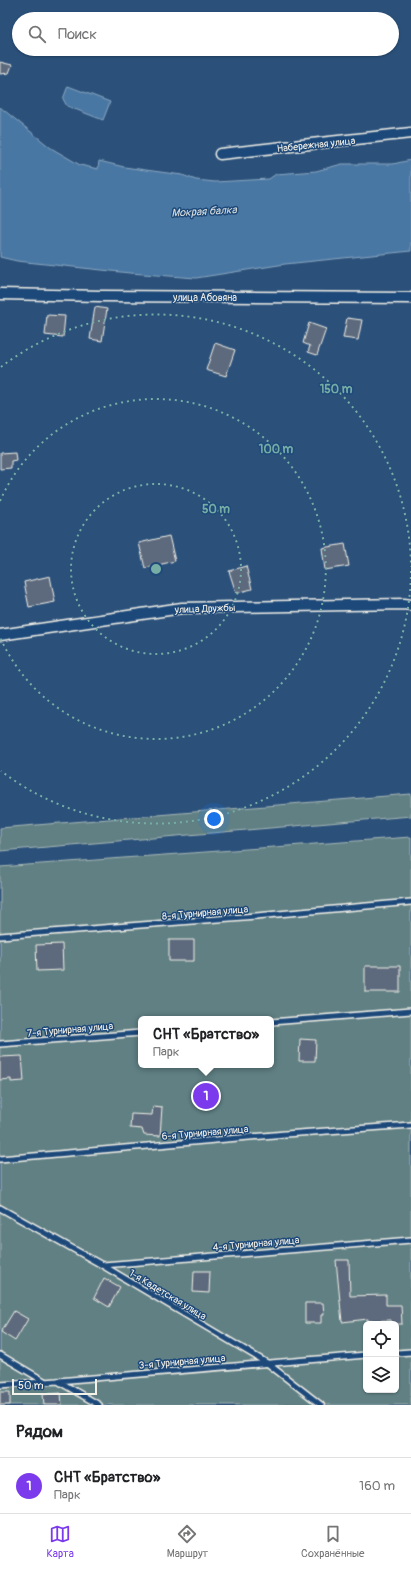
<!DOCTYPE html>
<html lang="ru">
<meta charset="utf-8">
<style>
:root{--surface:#fff;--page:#f2f2f2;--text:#202124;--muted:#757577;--line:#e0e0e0;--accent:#7c3aed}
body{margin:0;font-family:Pangolin,sans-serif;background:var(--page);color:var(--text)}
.controls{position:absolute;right:12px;bottom:12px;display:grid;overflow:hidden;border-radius:6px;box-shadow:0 1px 3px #0004}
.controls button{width:36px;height:36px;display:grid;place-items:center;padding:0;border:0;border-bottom:1px solid var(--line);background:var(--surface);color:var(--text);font:20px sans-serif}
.scale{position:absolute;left:12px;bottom:10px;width:85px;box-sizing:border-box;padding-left:4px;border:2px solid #f4f1e8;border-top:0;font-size:11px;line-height:14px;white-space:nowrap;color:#f4f1e8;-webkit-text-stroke:3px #1f4a7a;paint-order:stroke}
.you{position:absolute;left:214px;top:819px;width:14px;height:14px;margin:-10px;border:3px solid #fff;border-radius:50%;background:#1a73e8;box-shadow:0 0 0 6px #1a73e833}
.badge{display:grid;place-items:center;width:26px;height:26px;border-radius:50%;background:var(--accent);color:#fff;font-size:13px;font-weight:700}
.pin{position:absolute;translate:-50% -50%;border:2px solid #fff;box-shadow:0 1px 4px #0006}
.popup{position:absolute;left:138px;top:1016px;width:136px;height:52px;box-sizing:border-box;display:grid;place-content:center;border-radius:6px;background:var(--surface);filter:drop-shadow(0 1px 3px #0005);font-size:13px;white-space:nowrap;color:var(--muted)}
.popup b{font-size:15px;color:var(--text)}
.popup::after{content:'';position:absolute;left:50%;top:100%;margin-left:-8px;border:8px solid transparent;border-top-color:var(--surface)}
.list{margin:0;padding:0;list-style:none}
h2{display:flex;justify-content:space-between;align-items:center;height:52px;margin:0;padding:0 16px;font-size:17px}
h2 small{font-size:13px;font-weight:400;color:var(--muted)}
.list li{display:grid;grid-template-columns:26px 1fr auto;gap:12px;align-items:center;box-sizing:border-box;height:56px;padding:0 16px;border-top:1px solid var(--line)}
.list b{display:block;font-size:15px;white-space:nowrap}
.list p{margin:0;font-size:13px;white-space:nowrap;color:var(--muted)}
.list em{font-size:13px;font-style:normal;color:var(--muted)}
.icon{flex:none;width:22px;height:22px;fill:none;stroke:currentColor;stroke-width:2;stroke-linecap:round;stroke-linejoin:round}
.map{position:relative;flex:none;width:411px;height:1405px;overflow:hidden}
.search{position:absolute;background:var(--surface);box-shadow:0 1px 3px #0004;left:12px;right:12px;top:12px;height:44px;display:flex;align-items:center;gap:10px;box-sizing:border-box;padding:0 14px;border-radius:22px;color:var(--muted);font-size:15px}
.sheet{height:108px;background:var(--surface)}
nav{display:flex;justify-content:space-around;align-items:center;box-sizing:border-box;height:56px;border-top:1px solid var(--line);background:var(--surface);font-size:11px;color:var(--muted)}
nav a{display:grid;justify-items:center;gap:2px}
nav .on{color:var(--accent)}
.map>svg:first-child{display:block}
</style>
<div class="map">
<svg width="411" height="1405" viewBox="0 0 411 1405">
<rect width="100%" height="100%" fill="#2b517b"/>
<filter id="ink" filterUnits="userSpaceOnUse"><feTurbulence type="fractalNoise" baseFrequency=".025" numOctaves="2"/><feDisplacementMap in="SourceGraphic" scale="8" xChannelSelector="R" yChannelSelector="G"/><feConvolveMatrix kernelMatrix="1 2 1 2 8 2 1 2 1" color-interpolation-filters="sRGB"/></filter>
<g filter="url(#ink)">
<path fill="#608084" stroke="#aab8b6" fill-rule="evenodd" d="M 411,794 L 411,816 L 0,851 L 0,828 Z
M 411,837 L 411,1405 L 0,1405 L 0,867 ZM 141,1019 L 271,1019 L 271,1065 L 141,1065 ZM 366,1324 L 396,1324 L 396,1390 L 366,1390 Z"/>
<path fill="#4877a4" stroke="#8da8bf" d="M 68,86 L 110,102 L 103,120 L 67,106 L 63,99 Z
M 0,107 L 51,148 L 80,165 L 98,169 L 99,161 L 124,167 L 182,175 L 196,180 L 215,182 L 269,179 L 276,174 L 316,171 L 342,164 L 393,164 L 411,160 L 411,251 L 285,264 L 196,278 L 130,273 L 17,261 L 0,257 Z"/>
<path fill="#5d6b7d" stroke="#f4f1e8" d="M 0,62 L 12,65 L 9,73 L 0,74 Z
M 95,307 L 107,309 L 102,341 L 90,339 Z
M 47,315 L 65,316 L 63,337 L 45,335 Z
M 347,318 L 362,320 L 358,340 L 343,338 Z
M 309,323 L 326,329 L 317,355 L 308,352 L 310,346 L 303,343 Z
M 215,343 L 235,350 L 226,376 L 206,370 Z
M 15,452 L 16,460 L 11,461 L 11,468 L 0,469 L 0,453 Z
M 169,536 L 175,561 L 145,568 L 139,543 Z
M 345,544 L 349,566 L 325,570 L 322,548 Z
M 246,566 L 252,589 L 236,593 L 229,571 Z
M 50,576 L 55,602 L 29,607 L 24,582 Z
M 169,940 L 194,940 L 194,961 L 169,961 Z
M 62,944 L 63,970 L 37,971 L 36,945 Z
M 365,966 L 400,966 L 400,992 L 365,992 Z
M 300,1039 L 316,1040 L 315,1061 L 299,1061 Z
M 22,1056 L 24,1081 L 11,1082 L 11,1079 L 0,1080 L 0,1057 Z
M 153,1106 L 162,1107 L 160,1136 L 144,1135 L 142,1129 L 130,1128 L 131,1114 L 152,1115 Z
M 336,1260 L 349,1260 L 350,1296 L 386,1295 L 386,1305 L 401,1305 L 402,1324 L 392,1324 L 391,1320 L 368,1321 L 368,1319 L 342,1322 Z
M 194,1271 L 210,1271 L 209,1293 L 193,1292 Z
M 104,1278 L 120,1287 L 109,1307 L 94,1298 Z
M 305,1303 L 323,1303 L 324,1315 L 321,1315 L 321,1323 L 305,1323 Z
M 14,1311 L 28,1319 L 15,1341 L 1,1332 Z
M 0,1392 L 10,1392 L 10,1405 L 0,1405 Z
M 61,1393 L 62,1405 L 44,1405 L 43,1394 Z"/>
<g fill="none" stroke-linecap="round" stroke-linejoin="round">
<defs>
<path id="service" d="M 0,936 L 256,916 L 411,902
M 271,1022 L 411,1011
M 0,1044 L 141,1033
M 0,1159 L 285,1134 L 411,1125
M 0,1208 L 102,1265 L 267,1363 L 321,1405
M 103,1265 L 411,1240
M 396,1353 L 411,1352
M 0,1355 L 44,1381
M 58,1381 L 99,1405
M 0,1385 L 58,1381 L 366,1355"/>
<path id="minor" d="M 220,154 L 411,133
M 0,294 L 102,296 L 411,298
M 0,635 L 182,608 L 404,604 L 411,605"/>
</defs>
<use href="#service" stroke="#f4f1e8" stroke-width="8"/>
<use href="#minor" stroke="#f4f1e8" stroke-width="13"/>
<use href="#service" stroke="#1f4a7a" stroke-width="5"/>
<use href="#minor" stroke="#1f4a7a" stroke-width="10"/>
</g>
</g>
<g fill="none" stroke="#76ada5" stroke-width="2" stroke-dasharray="2 4">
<circle cx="156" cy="569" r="85"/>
<path d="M0 501A170 170 0 1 1 0 637"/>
<path d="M411 571A255 255 0 0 1 1 771M1 367A255 255 0 0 1 411 567"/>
</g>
<g text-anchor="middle" stroke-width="3" stroke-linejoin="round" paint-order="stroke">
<g font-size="10" fill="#f4f1e8" stroke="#1f4a7a">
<text transform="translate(316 144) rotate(-6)" y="4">Набережная улица</text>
<text x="205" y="301">улица Абовяна</text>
<text transform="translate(205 608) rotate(-2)" y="4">улица Дружбы</text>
<text transform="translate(205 912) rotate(-5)" y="4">8-я Турнирная улица</text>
<text transform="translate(70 1029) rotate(-5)" y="4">7-я Турнирная улица</text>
<text transform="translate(205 1132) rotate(-5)" y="4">6-я Турнирная улица</text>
<text transform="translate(256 1243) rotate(-5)" y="4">4-я Турнирная улица</text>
<text transform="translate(168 1294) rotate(31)" y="4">1-я Кадетская улица</text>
<text transform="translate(182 1361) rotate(-5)" y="4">3-я Турнирная улица</text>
</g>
<g font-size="11" font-style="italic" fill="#dadfde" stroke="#1f4a7a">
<text transform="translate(204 211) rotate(-3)" y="4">Мокрая балка</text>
</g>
</g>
<circle cx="156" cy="569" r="6" fill="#76ada5" stroke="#1f4a7a" stroke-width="2"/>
<g font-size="12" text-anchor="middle" font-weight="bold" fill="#76ada5" stroke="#1f4a7a" stroke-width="3" stroke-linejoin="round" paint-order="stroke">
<text x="336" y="393">150 m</text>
<text x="276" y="453">100 m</text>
<text x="216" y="513">50 m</text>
</g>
</svg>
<div class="controls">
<button><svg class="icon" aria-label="locate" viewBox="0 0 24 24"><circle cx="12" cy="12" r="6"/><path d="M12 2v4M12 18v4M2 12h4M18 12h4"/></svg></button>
<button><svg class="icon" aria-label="layers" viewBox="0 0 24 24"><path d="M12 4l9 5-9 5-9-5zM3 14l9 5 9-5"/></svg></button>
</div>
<div class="scale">50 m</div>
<div class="you"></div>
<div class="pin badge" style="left:206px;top:1096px">1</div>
<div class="popup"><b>СНТ «Братство»</b>Парк</div>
<div class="search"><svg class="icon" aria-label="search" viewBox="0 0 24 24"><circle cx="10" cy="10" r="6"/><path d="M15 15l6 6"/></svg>Поиск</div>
</div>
<section class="sheet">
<h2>Рядом<small></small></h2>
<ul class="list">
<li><span class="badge">1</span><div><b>СНТ «Братство»</b><p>Парк</p></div><em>160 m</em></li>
</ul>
</section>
<nav>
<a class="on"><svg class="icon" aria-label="map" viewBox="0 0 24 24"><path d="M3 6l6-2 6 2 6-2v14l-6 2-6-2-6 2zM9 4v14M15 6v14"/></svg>Карта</a>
<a><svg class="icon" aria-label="directions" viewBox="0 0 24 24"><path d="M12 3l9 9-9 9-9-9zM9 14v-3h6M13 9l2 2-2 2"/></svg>Маршрут</a>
<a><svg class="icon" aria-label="saved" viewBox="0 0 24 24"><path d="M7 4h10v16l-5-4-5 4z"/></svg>Сохранённые</a>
</nav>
